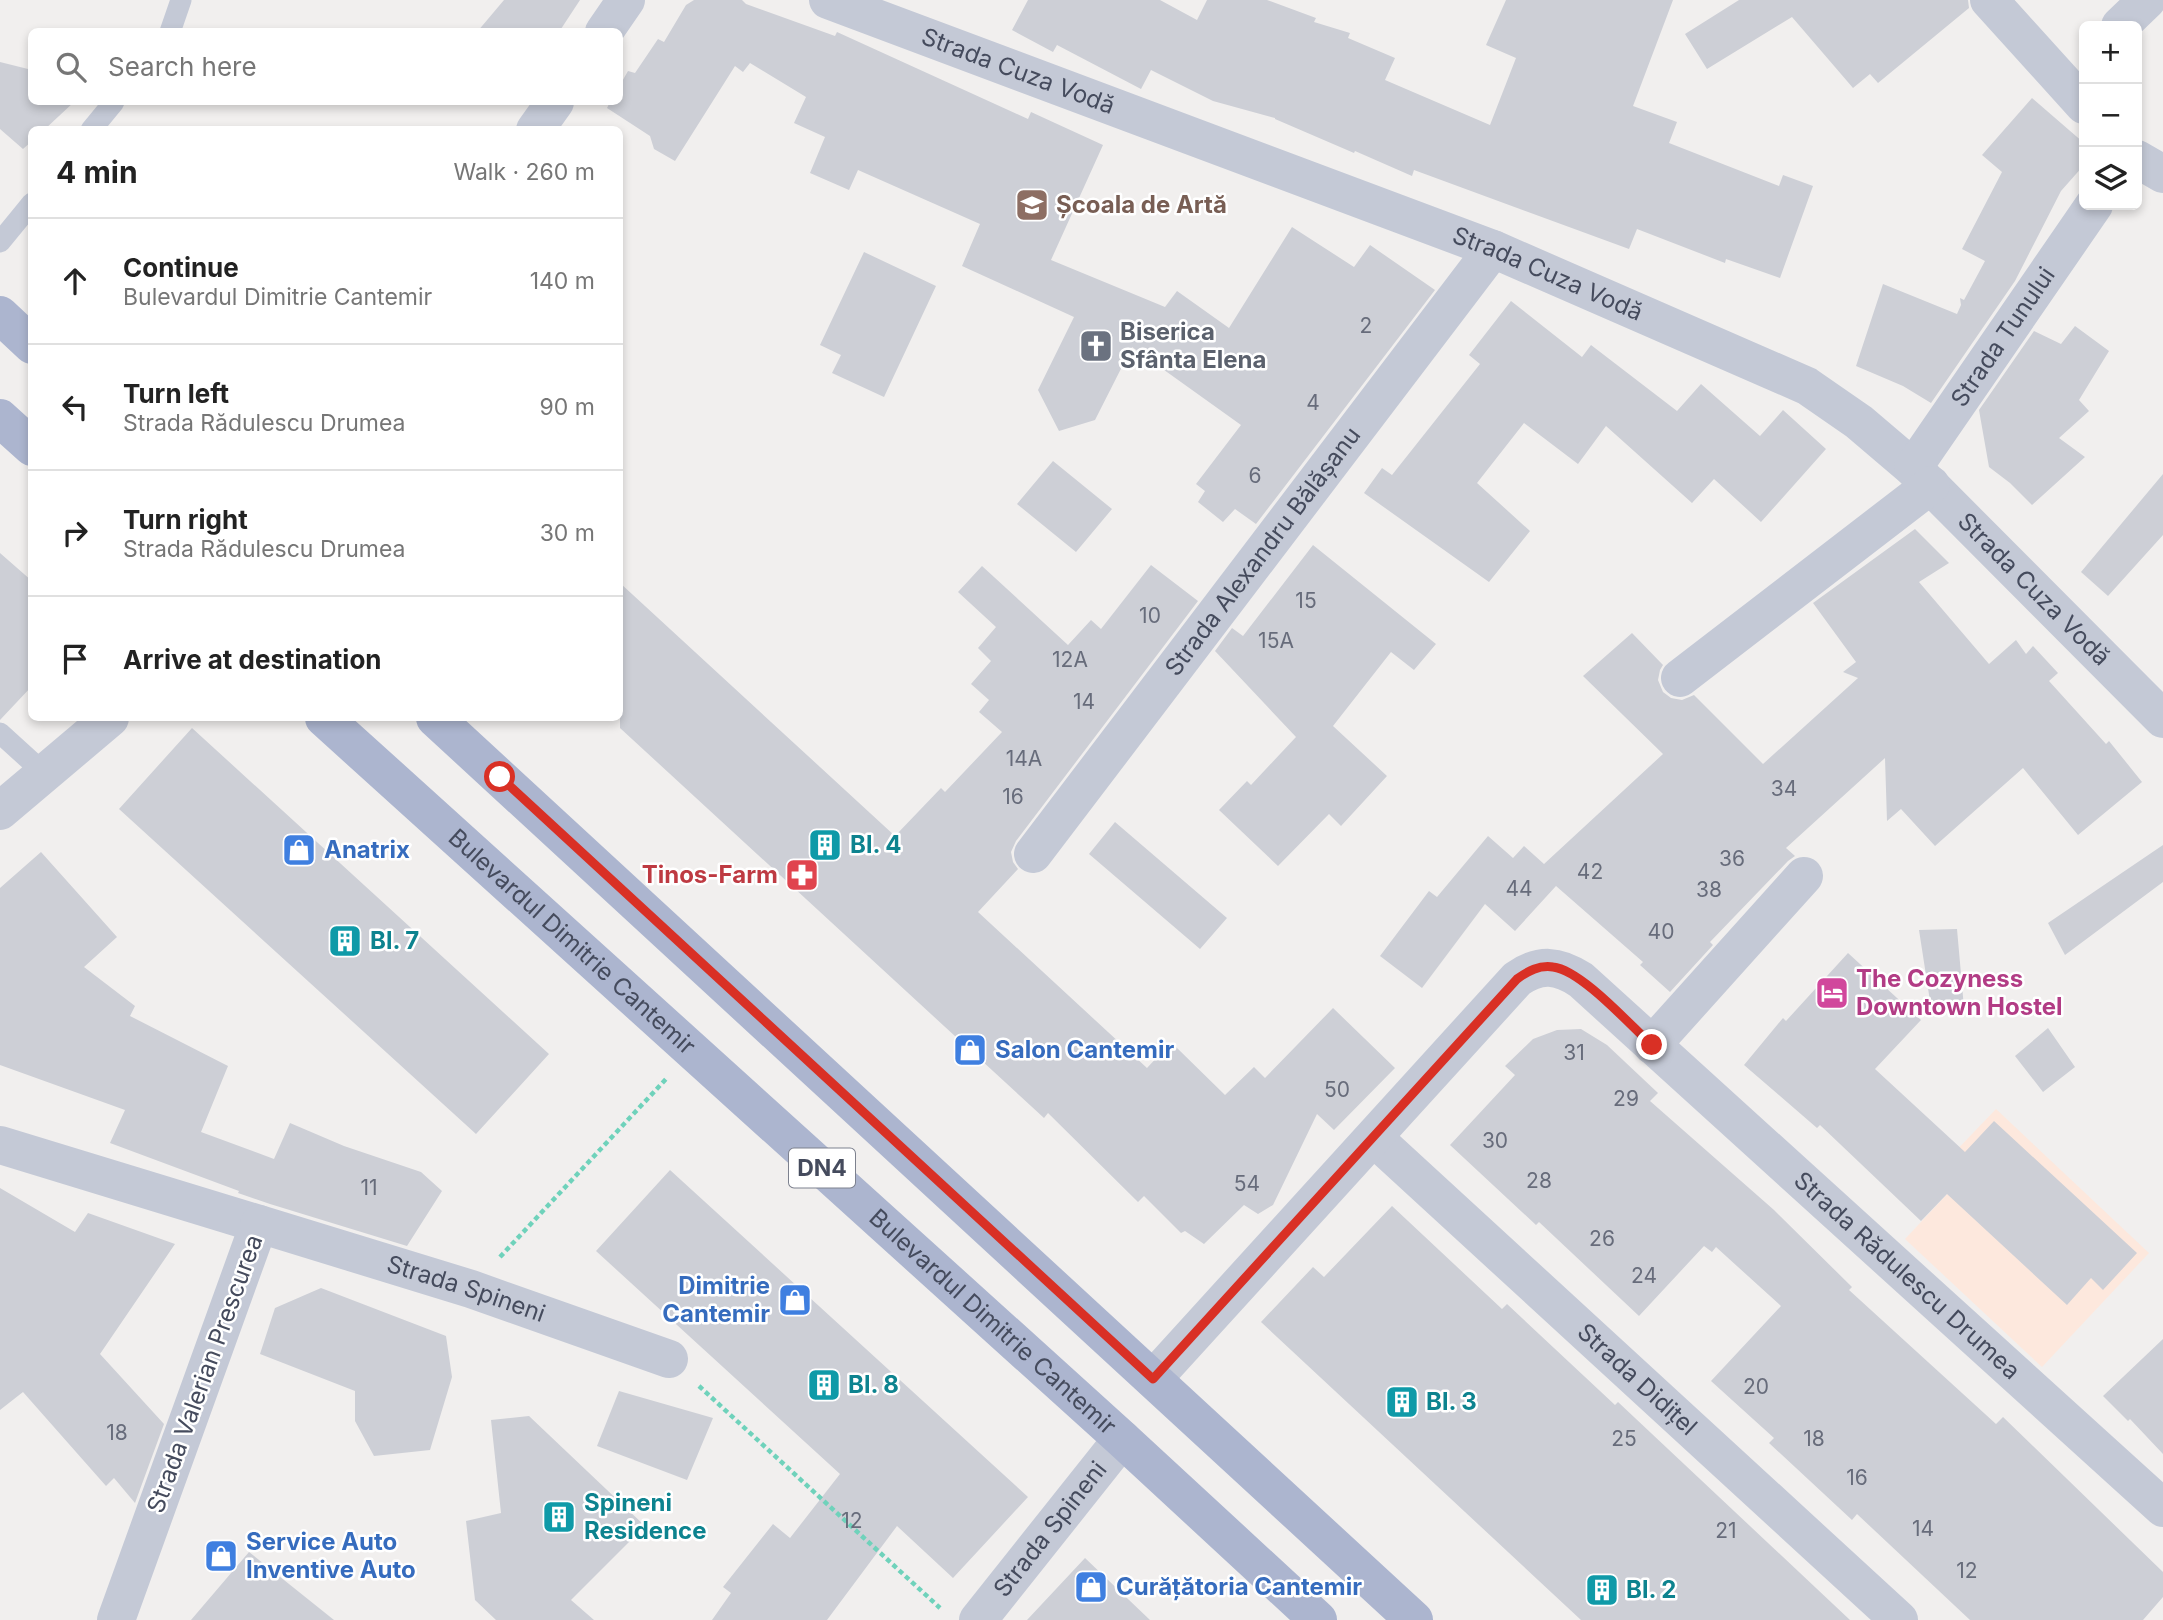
<!DOCTYPE html>
<meta charset="utf-8">
<style>
:root{--surface:#fff;--page:#f6f6f6;--text:#222;--muted:#767676;--line:#e0e0e0}
body{margin:0;font-family:Inter,sans-serif;background:var(--page);color:var(--text)}
.controls{position:absolute;right:21px;top:21px;display:grid;overflow:hidden;border-radius:10px;box-shadow:0 4px 10px #0003}
.controls button{width:63px;height:63px;display:grid;place-items:center;padding:0;border:0;border-bottom:2px solid var(--line);background:var(--surface);color:var(--text);font:35px sans-serif}
.stop{position:absolute;width:21px;height:21px;margin:-16px;border:5px solid #d93025;border-radius:50%;background:#fff}
.stop.end{background:#d93025;border-color:#fff;box-shadow:0 2px 7px #0008}
.list{margin:0;padding:0;list-style:none}
h2{display:flex;justify-content:space-between;align-items:center;height:91px;margin:0;padding:0 28px;font-size:30px}
h2 small{font-size:23px;font-weight:400;color:var(--muted)}
.list li{display:grid;grid-template-columns:46px 1fr auto;gap:21px;align-items:center;box-sizing:border-box;height:126px;padding:0 28px;border-top:2px solid var(--line)}
.list b{display:block;font-size:26px;white-space:nowrap}
.list p{margin:0;font-size:23px;white-space:nowrap;color:var(--muted)}
.list em{font-size:23px;font-style:normal;color:var(--muted)}
.icon{flex:none;width:38px;height:38px;fill:none;stroke:currentColor;stroke-width:2;stroke-linecap:round;stroke-linejoin:round}
.map{position:relative;flex:none;width:2163px;height:1620px;overflow:hidden}
.search{position:absolute;background:var(--surface);box-shadow:0 4px 10px #0003;left:28px;top:28px;width:595px;height:77px;display:flex;align-items:center;gap:18px;box-sizing:border-box;padding:0 24px;border-radius:10px;color:var(--muted);font-size:26px}
.panel{position:absolute;background:var(--surface);box-shadow:0 4px 10px #0003;left:28px;top:126px;width:595px;height:595px;border-radius:10px}
.map>svg:first-child{display:block}
</style>
<div class="map">
<svg width="2163" height="1620" viewBox="0 0 2163 1620">
<rect width="100%" height="100%" fill="#f1efee"/>
<path fill="#fde8dd" d="M 1996,1109 L 2149,1253 L 2042,1367 L 1905,1239 L 1967,1173 L 1950,1157 Z"/>
<path fill="#cdcfd6" d="M 504,0 L 580,0 L 559,32 L 477,32 Z
M 694,0 L 742,0 L 746,4 L 835,36 L 837,32 L 1028,119 L 1031,112 L 1103,145 L 1051,260 L 1165,307 L 1177,291 L 1229,328 L 1292,227 L 1354,267 L 1370,245 L 1435,290 L 1256,524 L 1235,509 L 1223,522 L 1198,502 L 1205,491 L 1196,484 L 1241,425 L 1132,347 L 1095,420 L 1059,431 L 1038,390 L 1074,317 L 962,266 L 980,224 L 858,170 L 849,190 L 810,173 L 825,137 L 794,123 L 806,97 L 750,63 L 743,72 L 735,66 L 675,161 L 654,149 L 650,136 L 607,108 L 610,102 L 620,102 L 620,85 L 628,71 L 635,73 L 658,39 L 664,42 L 686,5 Z
M 1028,0 L 1160,0 L 1197,20 L 1207,0 L 1267,0 L 1316,18 L 1314,22 L 1350,33 L 1348,38 L 1395,58 L 1385,80 L 1490,125 L 1516,58 L 1486,45 L 1506,0 L 1673,0 L 1633,106 L 1677,122 L 1669,143 L 1779,186 L 1783,175 L 1813,186 L 1780,278 L 1726,259 L 1725,263 L 1637,229 L 1629,249 L 1414,170 L 1412,176 L 1355,151 L 1354,153 L 1275,119 L 1275,118 L 1213,101 L 1151,70 L 1141,89 L 1057,45 L 1053,52 L 1012,30 Z
M 1739,0 L 1968,0 L 1969,8 L 1878,83 L 1870,74 L 1853,88 L 1792,17 L 1707,69 L 1685,34 Z
M 0,62 L 32,70 L 32,102 L 74,102 L 44,130 L 32,130 L 32,141 L 23,149 L 0,129 Z
M 2032,98 L 2084,143 L 2084,165 L 2061,191 L 2015,281 L 1931,403 L 1903,386 L 1856,366 L 1883,284 L 1957,314 L 1961,305 L 1960,298 L 1964,300 L 1985,261 L 1962,249 L 2002,172 L 1982,155 Z
M 864,252 L 936,286 L 884,397 L 832,373 L 841,355 L 820,345 Z
M 1511,301 L 1582,357 L 1591,345 L 1677,411 L 1701,384 L 1760,436 L 1783,410 L 1826,449 L 1761,522 L 1714,479 L 1692,503 L 1606,426 L 1578,464 L 1524,423 L 1477,483 L 1530,531 L 1489,582 L 1364,493 L 1382,468 L 1392,475 L 1480,364 L 1469,355 Z
M 2075,326 L 2109,351 L 2079,400 L 2089,411 L 2059,438 L 2085,457 L 2032,505 L 2010,483 L 1989,467 L 1979,410 L 2034,331 L 2061,344 Z
M 1053,461 L 1112,509 L 1076,552 L 1017,504 Z
M 2163,474 L 2163,535 L 2108,596 L 2081,572 Z
M 1915,529 L 1949,563 L 1919,582 L 1989,664 L 2016,640 L 2026,654 L 2033,646 L 2058,673 L 2049,681 L 2106,744 L 2109,741 L 2142,782 L 2078,835 L 2023,768 L 1935,846 L 1901,809 L 1887,821 L 1885,758 L 1786,848 L 1795,856 L 1788,861 L 1710,942 L 1713,945 L 1670,992 L 1640,965 L 1643,962 L 1556,886 L 1515,931 L 1485,904 L 1422,988 L 1380,956 L 1429,891 L 1437,897 L 1488,836 L 1513,858 L 1524,846 L 1544,864 L 1663,754 L 1583,676 L 1632,633 L 1663,665 L 1660,670 L 1658,680 L 1663,692 L 1671,698 L 1682,700 L 1694,695 L 1763,764 L 1858,678 L 1843,672 L 1856,662 L 1813,603 Z
M 1313,545 L 1436,644 L 1414,670 L 1391,652 L 1333,726 L 1387,776 L 1341,826 L 1329,814 L 1278,866 L 1219,810 L 1247,781 L 1251,785 L 1296,737 L 1215,651 L 1232,628 L 1243,636 Z
M 0,553 L 32,581 L 32,686 L 0,720 Z
M 1151,565 L 1198,601 L 1016,841 L 1011,852 L 1013,862 L 1018,869 L 978,912 L 1147,1068 L 1160,1054 L 1165,1059 L 1176,1047 L 1225,1095 L 1254,1067 L 1265,1078 L 1333,1008 L 1395,1068 L 1334,1130 L 1317,1114 L 1273,1205 L 1258,1214 L 1244,1205 L 1204,1244 L 1185,1231 L 1181,1233 L 1144,1196 L 1138,1202 L 1048,1113 L 1044,1118 L 620,728 L 620,583 L 895,836 L 941,788 L 945,792 L 1002,732 L 979,712 L 989,700 L 971,684 L 991,661 L 978,648 L 996,627 L 958,592 L 982,566 L 1068,645 L 1091,620 L 1101,629 Z
M 192,728 L 549,1054 L 476,1134 L 119,809 Z
M 1115,822 L 1227,918 L 1200,949 L 1089,854 Z
M 2163,845 L 2163,882 L 2065,955 L 2048,923 Z
M 41,852 L 117,937 L 84,967 L 135,1006 L 130,1016 L 228,1066 L 201,1132 L 274,1159 L 290,1123 L 344,1146 L 421,1172 L 442,1191 L 407,1246 L 270,1204 L 238,1193 L 239,1191 L 110,1143 L 125,1110 L 0,1065 L 0,888 Z
M 1957,929 L 1964,1008 L 1932,1014 L 1919,930 Z
M 1848,953 L 1921,1020 L 1875,1069 L 1965,1152 L 1994,1121 L 2137,1253 L 2103,1290 L 2091,1278 L 2067,1305 L 1947,1194 L 1921,1221 L 1820,1125 L 1817,1128 L 1744,1065 L 1783,1018 L 1786,1021 Z
M 2048,1028 L 2075,1067 L 2043,1092 L 2015,1056 Z
M 1581,1029 L 1607,1045 L 1658,1093 L 1650,1101 L 1774,1210 L 1852,1287 L 1849,1290 L 1996,1424 L 2003,1417 L 2163,1572 L 2163,1597 L 2143,1620 L 1970,1620 L 1857,1514 L 1852,1520 L 1769,1443 L 1774,1438 L 1711,1381 L 1781,1306 L 1716,1247 L 1712,1252 L 1704,1246 L 1639,1316 L 1539,1222 L 1536,1225 L 1450,1145 L 1515,1075 L 1505,1066 L 1533,1039 L 1557,1030 Z
M 670,1170 L 1028,1497 L 953,1578 L 897,1526 L 827,1620 L 712,1620 L 731,1593 L 723,1587 L 773,1524 L 790,1538 L 840,1474 L 596,1251 Z
M 0,1188 L 75,1232 L 88,1213 L 175,1244 L 100,1354 L 164,1424 L 135,1503 L 114,1478 L 106,1486 L 23,1392 L 0,1410 Z
M 1392,1206 L 1502,1309 L 1507,1304 L 1615,1405 L 1618,1402 L 1850,1620 L 1581,1620 L 1261,1322 L 1313,1267 L 1324,1277 Z
M 321,1288 L 446,1336 L 452,1377 L 430,1450 L 374,1456 L 355,1421 L 355,1391 L 260,1354 L 275,1308 Z
M 2163,1339 L 2163,1454 L 2130,1419 L 2128,1421 L 2103,1396 Z
M 619,1391 L 713,1418 L 687,1480 L 597,1446 Z
M 529,1416 L 645,1526 L 571,1600 L 594,1620 L 496,1620 L 475,1600 L 466,1521 L 501,1513 L 491,1420 Z
M 249,1552 L 334,1620 L 191,1620 Z
M 1085,1558 L 1150,1620 L 1027,1620 Z"/>
<g fill="none" stroke-linecap="round" stroke-linejoin="round">
<path stroke="#6fd2bb" stroke-width="4.5" stroke-dasharray="5 3.5" stroke-linecap="butt" d="M 500,1257 L 666,1079
M 699,1386 L 940,1608"/>
<path stroke="#c4c9d6" stroke-width="21" d="M 170,32 L 181,0
M 91,130 L 114,102
M 0,242 L 32,203
M 0,733 L 44,773"/>
<g stroke="#c4c9d6" stroke-width="38">
<path id="s1" d="M 828,0 L 1493,249 L 1807,386 L 1859,422 L 1913,468 L 2163,719"/>
<path d="M 1989,0 L 2084,105"/>
<path d="M 2120,26 L 2147,0"/>
<path d="M 604,32 L 626,0"/>
<path d="M 535,130 L 555,102"/>
<path d="M 2137,159 L 2163,174"/>
<path id="s2" d="M 1913,468 L 2094,205"/>
<path d="M 1680,678 L 1931,485"/>
<path d="M 0,811 L 110,718"/>
<path id="s3" d="M 1033,854 L 1493,249"/>
<path d="M 1652,1045 L 1804,876"/>
<path id="s4" d="M 1374,1138 L 1899,1620"/>
<path d="M 0,1145 L 259,1224 L 116,1620"/>
<path id="s5" d="M 259,1224 L 471,1289 L 669,1359"/>
<path id="s6" d="M 1153,1379 L 1517,979 C 1540,963 1558,965 1581,980 L 2163,1508"/>
<path id="s7" d="M 978,1620 L 1122,1439"/>
</g>
<g stroke="#acb5cf" stroke-width="38">
<path d="M 0,315 L 32,345"/>
<path d="M 0,418 L 32,447"/>
<path id="s8" d="M 324,718 L 1122,1439 L 1318,1620"/>
<path d="M 435,718 L 1414,1620"/>
</g>
</g>
<g fill="none" stroke-linecap="round" stroke-linejoin="round">
<path stroke="#d93025" stroke-width="9" d="M 500,777 L 1153,1379 L 1517,979 C 1528,971 1539,965 1553,967 C 1581,970 1630,1025 1652,1045"/>
</g>
<defs>
<symbol id="school-square" viewBox="-11 -11 22 22"><rect x="-9" y="-9" width="18" height="18" rx="4" fill="#8d6e63" stroke="#fff"/><path d="M0-5L7-2L0 1L-7-2ZM-4 1L0 2.5L4 1V4Q0 6-4 4Z" fill="#fff"/></symbol>
<symbol id="church-square" viewBox="-11 -11 22 22"><rect x="-9" y="-9" width="18" height="18" rx="4" fill="#6b7280" stroke="#fff"/><path d="M-1.2-6h2.4v3.5h3.3v2.4h-3.3V6h-2.4V-.1h-3.3v-2.4h3.3Z" fill="#fff"/></symbol>
<symbol id="building-square" viewBox="-11 -11 22 22"><rect x="-9" y="-9" width="18" height="18" rx="4" fill="#0f9aa8" stroke="#fff"/><path d="M-4-6H4V6H1V3H-1V6H-4ZM-2.5-4.3h1.7v1.8h-1.7ZM.8-4.3h1.7v1.8H.8ZM-2.5-1h1.7V.8h-1.7ZM.8-1h1.7V.8H.8Z" fill="#fff"/></symbol>
<symbol id="shop-square" viewBox="-11 -11 22 22"><rect x="-9" y="-9" width="18" height="18" rx="4" fill="#3f7fe0" stroke="#fff"/><path d="M-5-2.5h2.3a2.7 3.5 0 0 1 5.4 0H5L5.5 6h-11ZM-1.5-2.5h3a1.5 2.3 0 0 0-3 0Z" fill="#fff"/></symbol>
<symbol id="pharmacy-square" viewBox="-11 -11 22 22"><rect x="-9" y="-9" width="18" height="18" rx="4" fill="#e0444e" stroke="#fff"/><path d="M-2-6h4v4h4v4h-4v4h-4v-4h-4v-4h4Z" fill="#fff"/></symbol>
<symbol id="hotel-square" viewBox="-11 -11 22 22"><rect x="-9" y="-9" width="18" height="18" rx="4" fill="#d1479c" stroke="#fff"/><path d="M-6-4.5h1.5V1H6V5H4.5V3h-9V5H-6ZM-4 0a1.8 1.8 0 1 1 3.6 0ZM.5 0V-2.5h3Q6-2.5 6 0Z" fill="#fff"/></symbol>
</defs>
<g fill-rule="evenodd">
<use href="#school-square" x="1013" y="186" width="38" height="38"/>
<use href="#church-square" x="1077" y="327" width="38" height="38"/>
<use href="#building-square" x="806" y="826" width="38" height="38"/>
<use href="#shop-square" x="280" y="831" width="38" height="38"/>
<use href="#pharmacy-square" x="783" y="856" width="38" height="38"/>
<use href="#building-square" x="326" y="922" width="38" height="38"/>
<use href="#hotel-square" x="1813" y="974" width="38" height="38"/>
<use href="#shop-square" x="951" y="1031" width="38" height="38"/>
<use href="#shop-square" x="776" y="1281" width="38" height="38"/>
<use href="#building-square" x="805" y="1366" width="38" height="38"/>
<use href="#building-square" x="1383" y="1383" width="38" height="38"/>
<use href="#building-square" x="540" y="1498" width="38" height="38"/>
<use href="#shop-square" x="202" y="1537" width="38" height="38"/>
<use href="#shop-square" x="1072" y="1568" width="38" height="38"/>
<use href="#building-square" x="1583" y="1571" width="38" height="38"/>
</g>
<g text-anchor="middle" stroke-width="5" stroke-linejoin="round" paint-order="stroke">
<g font-size="21" fill="#676c7b">
<text x="1366" y="333">2</text>
<text x="1313" y="410">4</text>
<text x="1255" y="483">6</text>
<text x="1306" y="608">15</text>
<text x="1150" y="623">10</text>
<text x="1276" y="648">15A</text>
<text x="1070" y="667">12A</text>
<text x="1084" y="709">14</text>
<text x="1024" y="766">14A</text>
<text x="1784" y="796">34</text>
<text x="1013" y="804">16</text>
<text x="1732" y="866">36</text>
<text x="1590" y="879">42</text>
<text x="1519" y="896">44</text>
<text x="1709" y="897">38</text>
<text x="1661" y="939">40</text>
<text x="1574" y="1060">31</text>
<text x="1337" y="1097">50</text>
<text x="1626" y="1106">29</text>
<text x="1495" y="1148">30</text>
<text x="1539" y="1188">28</text>
<text x="1247" y="1191">54</text>
<text x="369" y="1195">11</text>
<text x="1602" y="1246">26</text>
<text x="1644" y="1283">24</text>
<text x="1756" y="1394">20</text>
<text x="117" y="1440">18</text>
<text x="1624" y="1446">25</text>
<text x="1814" y="1446">18</text>
<text x="1857" y="1485">16</text>
<text x="852" y="1528">12</text>
<text x="1923" y="1536">14</text>
<text x="1726" y="1538">21</text>
<text x="1967" y="1578">12</text>
</g>
<rect fill="#fff" stroke="#7d818e" stroke-width="2" x="789" y="1148.5" width="66" height="39" rx="5"/>
<g font-size="23" font-weight="bold" fill="#454b5d">
<text x="822" y="1176">DN4</text>
</g>
<g font-size="24" fill="#454b5d" stroke="#fff">
<text dy="8" stroke="none"><textPath href="#s1" startOffset="203">Strada Cuza Vodă</textPath></text>
<text dy="8" stroke="none"><textPath href="#s1" startOffset="770">Strada Cuza Vodă</textPath></text>
<text dy="8" stroke="none"><textPath href="#s2" startOffset="159">Strada Tunului</textPath></text>
<text dy="8" stroke="none"><textPath href="#s3" startOffset="380">Strada Alexandru Bălășanu</textPath></text>
<text dy="8" stroke="none"><textPath href="#s1" startOffset="1358">Strada Cuza Vodă</textPath></text>
<text dy="8" stroke="none"><textPath href="#s8" startOffset="334">Bulevardul Dimitrie Cantemir</textPath></text>
<text dy="8" stroke="none"><textPath href="#s6" startOffset="1050">Strada Rădulescu Drumea</textPath></text>
<text dy="8" stroke="none"><textPath href="#s5" startOffset="217">Strada Spineni</textPath></text>
<text dy="8" stroke="none"><textPath href="#s8" startOffset="901">Bulevardul Dimitrie Cantemir</textPath></text>
<text transform="translate(205 1374) rotate(-70)" y="8">Strada Valerian Prescurea</text>
<text dy="8" stroke="none"><textPath href="#s4" startOffset="357">Strada Didițel</textPath></text>
<text dy="8" stroke="none"><textPath href="#s7" startOffset="116">Strada Spineni</textPath></text>
</g>
<g font-size="24" font-weight="bold" fill="#785e54" stroke="#fff" text-anchor="start">
<text x="1056" y="213">Școala de Artă</text>
</g>
<g font-size="24" font-weight="bold" fill="#5b616d" stroke="#fff" text-anchor="start">
<text x="1120" y="340">Biserica<tspan x="1120" dy="28">Sfânta Elena</tspan></text>
</g>
<g font-size="24" font-weight="bold" fill="#0d838f" stroke="#fff" text-anchor="start">
<text x="850" y="853">Bl. 4</text>
<text x="370" y="949">Bl. 7</text>
<text x="848" y="1393">Bl. 8</text>
<text x="1426" y="1410">Bl. 3</text>
<text x="584" y="1511">Spineni<tspan x="584" dy="28">Residence</tspan></text>
<text x="1626" y="1598">Bl. 2</text>
</g>
<g font-size="24" font-weight="bold" fill="#366cbe" stroke="#fff" text-anchor="start">
<text x="324" y="858">Anatrix</text>
<text x="995" y="1058">Salon Cantemir</text>
<text x="770" y="1294" text-anchor="end">Dimitrie<tspan x="770" dy="28">Cantemir</tspan></text>
<text x="246" y="1550">Service Auto<tspan x="246" dy="28">Inventive Auto</tspan></text>
<text x="1116" y="1595">Curățătoria Cantemir</text>
</g>
<g font-size="24" font-weight="bold" fill="#be3a42" stroke="#fff" text-anchor="end">
<text x="778" y="883">Tinos-Farm</text>
</g>
<g font-size="24" font-weight="bold" fill="#b23c85" stroke="#fff" text-anchor="start">
<text x="1856" y="987">The Cozyness<tspan x="1856" dy="28">Downtown Hostel</tspan></text>
</g>
</g>
</svg>
<div class="controls">
<button>+</button>
<button>−</button>
<button><svg class="icon" aria-label="layers" viewBox="0 0 24 24"><path d="M12 4l9 5-9 5-9-5zM3 14l9 5 9-5"/></svg></button>
</div>
<div class="stop" style="left:500px;top:777px"></div>
<div class="stop end" style="left:1652px;top:1045px"></div>
<div class="search"><svg class="icon" aria-label="search" viewBox="0 0 24 24"><circle cx="10" cy="10" r="6"/><path d="M15 15l6 6"/></svg>Search here</div>
<section class="panel">
<h2>4 min<small>Walk · 260 m</small></h2>
<ul class="list">
<li><svg class="icon" aria-label="ahead" viewBox="0 0 24 24"><path d="M12 20V5M6 11l6-6 6 6"/></svg><div><b>Continue</b><p>Bulevardul Dimitrie Cantemir</p></div><em>140 m</em></li>
<li><svg class="icon" aria-label="left" viewBox="0 0 24 24"><path d="M17 20v-9H6M10 6l-5 5 5 5"/></svg><div><b>Turn left</b><p>Strada Rădulescu Drumea</p></div><em>90 m</em></li>
<li><svg class="icon" aria-label="right" viewBox="0 0 24 24"><path d="M7 20v-9h11M14 6l5 5-5 5"/></svg><div><b>Turn right</b><p>Strada Rădulescu Drumea</p></div><em>30 m</em></li>
<li><svg class="icon" aria-label="arrive" viewBox="0 0 24 24"><path d="M6 21V4h12l-3 4 3 4H6"/></svg><div><b>Arrive at destination</b></div></li>
</ul>
</section>
</div>
